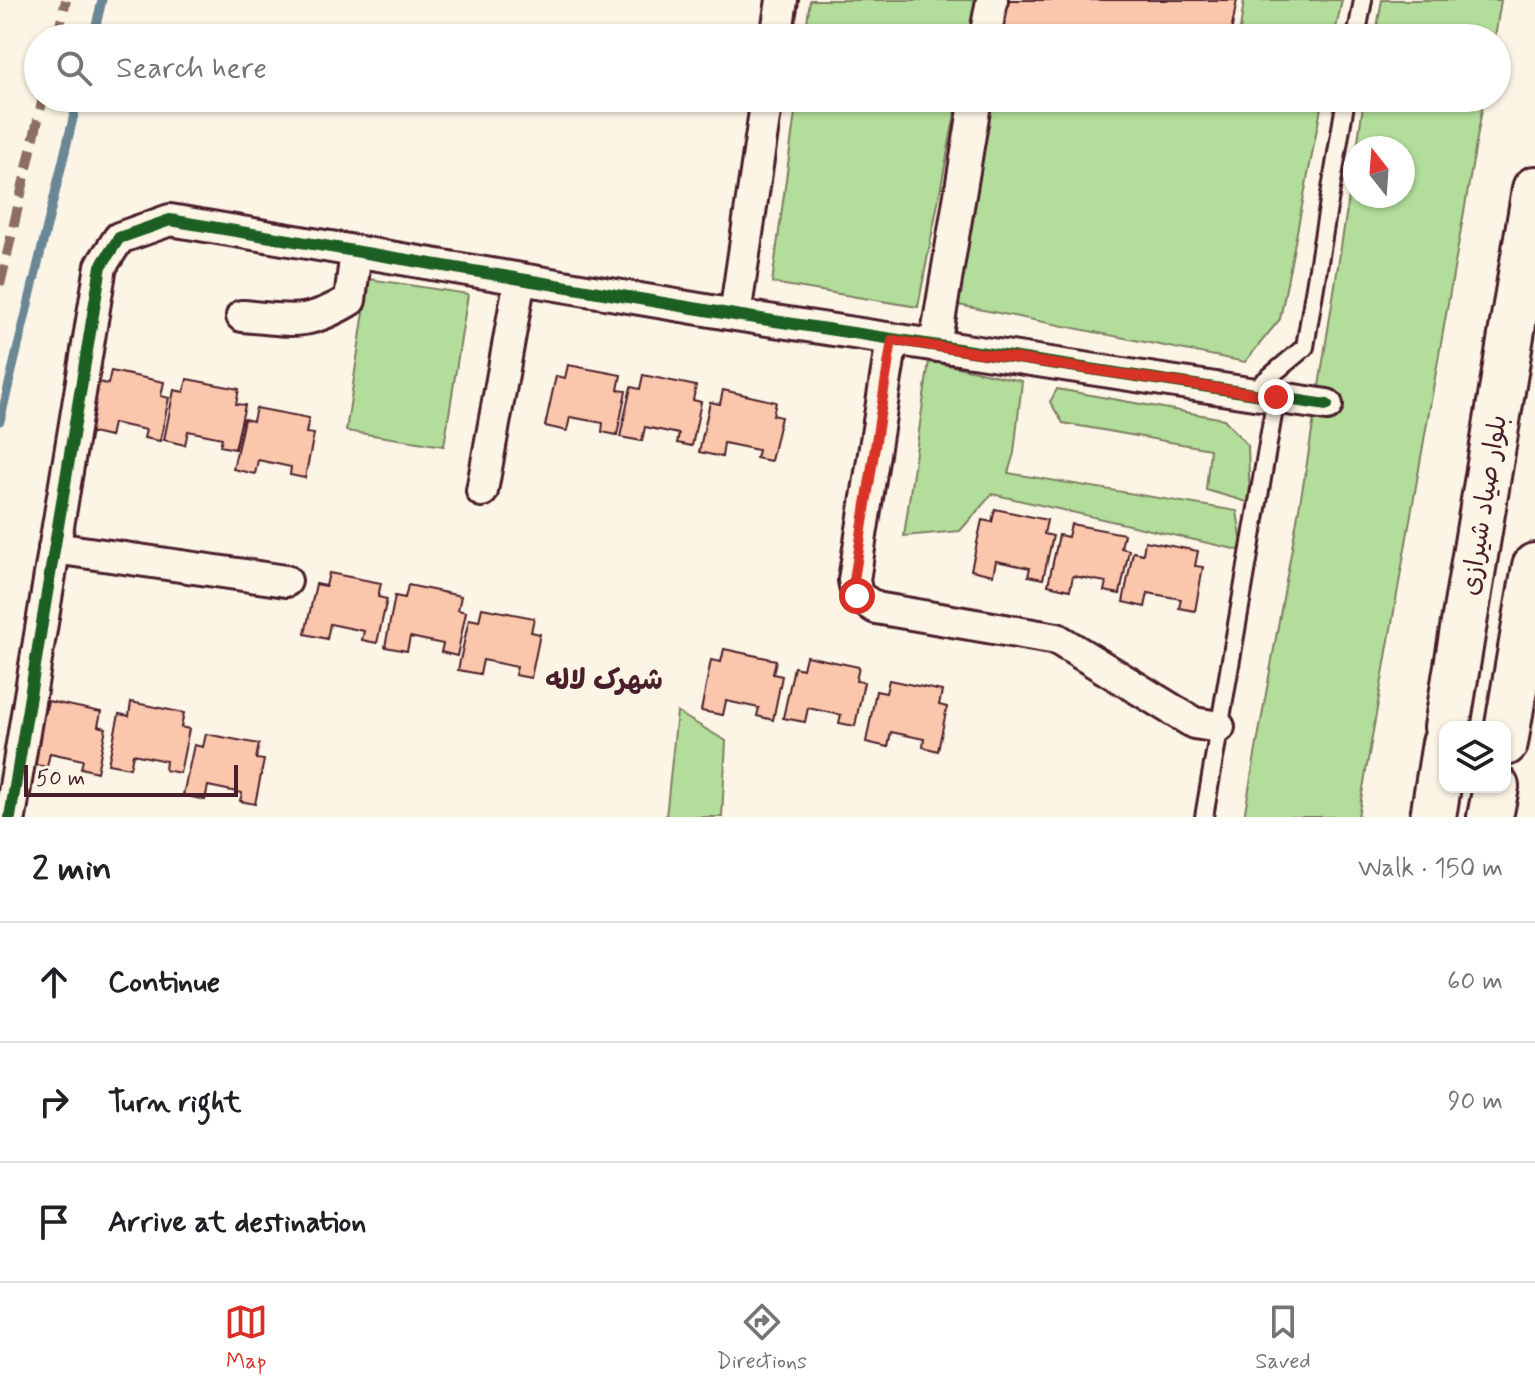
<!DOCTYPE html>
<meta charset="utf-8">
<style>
:root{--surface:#fff;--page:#f2f2f2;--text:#202124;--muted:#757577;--line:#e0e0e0;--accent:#d93025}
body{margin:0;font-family:Mynerve,"Playpen Sans Arabic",sans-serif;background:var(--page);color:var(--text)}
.controls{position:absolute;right:24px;bottom:24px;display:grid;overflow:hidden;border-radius:16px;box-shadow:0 2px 6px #0004}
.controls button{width:72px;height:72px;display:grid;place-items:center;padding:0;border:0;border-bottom:2px solid var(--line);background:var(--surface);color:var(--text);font:40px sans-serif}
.compass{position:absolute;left:1343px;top:136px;width:72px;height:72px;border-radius:50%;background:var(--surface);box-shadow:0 2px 6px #0004;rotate:343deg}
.scale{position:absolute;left:24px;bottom:20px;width:214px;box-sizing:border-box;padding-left:8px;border:4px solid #4a1f2b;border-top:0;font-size:22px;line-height:28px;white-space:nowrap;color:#4a1f2b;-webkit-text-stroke:6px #fcf5e5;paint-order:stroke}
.stop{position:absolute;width:24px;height:24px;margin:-18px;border:6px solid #d93025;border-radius:50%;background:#fff}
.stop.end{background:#d93025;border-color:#fff;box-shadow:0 2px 8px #0008}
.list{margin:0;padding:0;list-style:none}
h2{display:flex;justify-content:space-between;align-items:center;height:104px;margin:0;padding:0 32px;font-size:34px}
h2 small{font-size:26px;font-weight:400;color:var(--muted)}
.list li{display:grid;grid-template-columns:52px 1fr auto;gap:24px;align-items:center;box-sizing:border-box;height:120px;padding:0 32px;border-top:2px solid var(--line)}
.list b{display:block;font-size:30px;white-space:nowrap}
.list em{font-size:26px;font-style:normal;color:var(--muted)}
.icon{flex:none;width:44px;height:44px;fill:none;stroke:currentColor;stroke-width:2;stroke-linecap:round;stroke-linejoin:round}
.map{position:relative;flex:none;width:1535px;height:817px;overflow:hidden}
.search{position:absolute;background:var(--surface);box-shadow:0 2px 6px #0004;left:24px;right:24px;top:24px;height:88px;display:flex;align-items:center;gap:20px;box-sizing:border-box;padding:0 28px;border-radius:44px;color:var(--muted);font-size:30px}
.sheet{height:464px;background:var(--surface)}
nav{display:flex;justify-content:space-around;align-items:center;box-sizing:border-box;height:112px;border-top:2px solid var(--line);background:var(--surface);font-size:22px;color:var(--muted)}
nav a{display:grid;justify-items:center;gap:4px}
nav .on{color:var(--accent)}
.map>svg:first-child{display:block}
</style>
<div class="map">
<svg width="1535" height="817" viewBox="0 0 1535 817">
<rect width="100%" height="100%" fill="#fcf5e5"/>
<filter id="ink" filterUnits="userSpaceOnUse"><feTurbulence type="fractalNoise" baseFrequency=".0125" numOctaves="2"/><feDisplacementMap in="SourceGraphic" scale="16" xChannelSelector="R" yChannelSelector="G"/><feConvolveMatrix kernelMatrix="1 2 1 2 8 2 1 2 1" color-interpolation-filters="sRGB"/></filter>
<g filter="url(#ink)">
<path fill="#b2dd9a" stroke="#7e7e62" stroke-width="2" d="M 810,0 L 977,0 L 970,38 L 805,38 Z
M 1244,0 L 1342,0 L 1334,38 L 1239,38 Z
M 1382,0 L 1501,0 L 1495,38 L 1375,38 Z
M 797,98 L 958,98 L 918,307 L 772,283 Z
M 978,98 L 1203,98 L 1230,102 L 1231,98 L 1323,98 L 1280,319 L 1245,362 L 948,303 Z
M 1364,98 L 1484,98 L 1358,817 L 1244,817 L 1306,469 L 1355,158 L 1355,196 L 1403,196 L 1403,148 L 1357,148 Z
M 369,279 L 468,294 L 444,446 L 346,431 Z
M 929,361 L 1022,381 L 1014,453 L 1008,473 L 1237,511 L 1243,551 L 992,494 L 960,531 L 904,536 Z
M 1057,389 L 1224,419 L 1248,446 L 1250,503 L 1206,490 L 1210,449 L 1063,423 L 1050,402 Z
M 677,712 L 726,741 L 722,817 L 666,817 Z"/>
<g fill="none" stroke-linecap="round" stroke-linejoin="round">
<path stroke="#6a8796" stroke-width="9" d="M 93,38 L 102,0
M 0,421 L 78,98"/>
</g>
<path fill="#fbc7ac" stroke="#4a1f2b" stroke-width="2" d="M 993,0 L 1237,0 L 1230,38 L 988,38 Z
M 568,365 L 621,375 L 618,390 L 626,391 L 617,435 L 602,432 L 603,423 L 570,417 L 567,431 L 545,426 L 556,376 L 565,378 Z
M 111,371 L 164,382 L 161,396 L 169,398 L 160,441 L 144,438 L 146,430 L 113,423 L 110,437 L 88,432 L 98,382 L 108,384 Z
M 643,375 L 696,386 L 693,400 L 701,402 L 692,446 L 677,443 L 679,434 L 645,427 L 642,441 L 620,437 L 631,387 L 640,389 Z
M 187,379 L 239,389 L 236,404 L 245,405 L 235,449 L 220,446 L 222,438 L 188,431 L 185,445 L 164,440 L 174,390 L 184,392 Z
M 723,390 L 776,402 L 773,415 L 781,417 L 771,461 L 756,458 L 758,450 L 724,443 L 722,457 L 699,452 L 710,402 L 720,404 Z
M 256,408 L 309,418 L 306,433 L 314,434 L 305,478 L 290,475 L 291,467 L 258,460 L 255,474 L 233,469 L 244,419 L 253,421 Z
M 995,509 L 1047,520 L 1044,534 L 1053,536 L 1043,579 L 1028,576 L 1030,568 L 996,561 L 993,575 L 971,570 L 982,520 L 992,522 Z
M 1071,524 L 1124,534 L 1121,548 L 1129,550 L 1120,594 L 1104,591 L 1106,582 L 1073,576 L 1070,590 L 1048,585 L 1059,535 L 1068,537 Z
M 1145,541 L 1198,551 L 1195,566 L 1203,567 L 1195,611 L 1179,608 L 1181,599 L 1148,593 L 1145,607 L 1123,602 L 1133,552 L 1143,554 Z
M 329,573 L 381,583 L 378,597 L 387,599 L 377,643 L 362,640 L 364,631 L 330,624 L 327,639 L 305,634 L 316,584 L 326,586 Z
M 408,585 L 461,596 L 458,610 L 466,612 L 457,656 L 441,652 L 443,644 L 410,637 L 407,651 L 385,647 L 395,596 L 405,598 Z
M 482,608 L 534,618 L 531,632 L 540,634 L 531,678 L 515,675 L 517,667 L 483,660 L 480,674 L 458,670 L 469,619 L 479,621 Z
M 724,649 L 776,660 L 773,674 L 782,676 L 773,720 L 757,716 L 759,708 L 726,701 L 723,715 L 701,711 L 711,660 L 721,662 Z
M 806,656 L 859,667 L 856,681 L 864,682 L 855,726 L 839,723 L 841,715 L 808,708 L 805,722 L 783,718 L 794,667 L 803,669 Z
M 889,680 L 942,691 L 939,705 L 947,707 L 938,751 L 923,747 L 924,739 L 891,732 L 888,747 L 866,742 L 876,691 L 886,693 Z
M 48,701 L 101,712 L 98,726 L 106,728 L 97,772 L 81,768 L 83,760 L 50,753 L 47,767 L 25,763 L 36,712 L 45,714 Z
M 131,702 L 184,713 L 181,727 L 189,729 L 180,773 L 165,770 L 166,761 L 133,754 L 130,768 L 108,764 L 119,714 L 129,716 Z
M 206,734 L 259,744 L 256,759 L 264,760 L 255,804 L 240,801 L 242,793 L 208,786 L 205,800 L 183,795 L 194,745 L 203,747 Z"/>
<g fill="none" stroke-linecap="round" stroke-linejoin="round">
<defs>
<path id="lane" d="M 1356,38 L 1363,0
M 1250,393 L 1305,347 L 1346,98
M 1204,817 L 1276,397"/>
<path id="street" d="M 776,38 L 782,0
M 985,38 L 992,0
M 735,315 L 767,98
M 242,316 C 292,320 305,327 350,300 L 356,251
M 892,340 L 854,580 L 857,596 L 876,608 L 1057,639 L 1194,723 L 1219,727
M 935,346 L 976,98
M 482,491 L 520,279
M 54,548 L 286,581
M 10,817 L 101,266 L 119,238 L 170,220 L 735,315 L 1327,405"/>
<path id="secondary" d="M 1447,727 L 1535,189
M 1505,743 L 1535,566
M 1433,817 L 1445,743
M 1490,817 L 1496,787"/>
</defs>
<use href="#lane" stroke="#4a1f2b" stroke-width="22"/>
<use href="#street" stroke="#4a1f2b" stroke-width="36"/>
<use href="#secondary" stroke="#4a1f2b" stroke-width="50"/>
<use href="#lane" stroke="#fcf5e5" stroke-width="16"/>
<use href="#street" stroke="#fcf5e5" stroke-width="30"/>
<use href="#secondary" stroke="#fcf5e5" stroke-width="44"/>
<path stroke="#8d6e63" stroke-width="10" stroke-dasharray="20 10" stroke-linecap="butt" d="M 57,38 L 66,0
M 0,285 L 43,98"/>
<defs>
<path id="cycleway" d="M 10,817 L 101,266 L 119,238 L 170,220 L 735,315 L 1327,405"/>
</defs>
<use href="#cycleway" stroke="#fcf5e5" stroke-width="17"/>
<use href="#cycleway" stroke="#1b5e20" stroke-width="12"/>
</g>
</g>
<g fill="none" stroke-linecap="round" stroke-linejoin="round" filter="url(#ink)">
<path stroke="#d93025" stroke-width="10" d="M 857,596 L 854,580 L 892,340 L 1276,397"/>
</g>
<g text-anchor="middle" stroke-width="8" stroke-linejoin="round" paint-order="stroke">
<g font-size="26" fill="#4a1f2b" stroke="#fcf5e5">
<text transform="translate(1483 505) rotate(-81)" y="9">بلوار صیاد شیرازی</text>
</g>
<g font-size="28" font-weight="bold" fill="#4a1f2b" stroke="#fcf5e5">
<text x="604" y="689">شهرک لاله</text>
</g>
</g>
</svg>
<div class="controls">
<button><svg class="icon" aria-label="layers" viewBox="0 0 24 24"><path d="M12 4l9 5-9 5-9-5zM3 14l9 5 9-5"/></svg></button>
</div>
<svg class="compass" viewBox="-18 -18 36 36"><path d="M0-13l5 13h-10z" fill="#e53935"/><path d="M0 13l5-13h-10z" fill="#757577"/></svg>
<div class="scale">50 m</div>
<div class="stop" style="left:857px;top:596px"></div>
<div class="stop end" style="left:1276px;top:397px"></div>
<div class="search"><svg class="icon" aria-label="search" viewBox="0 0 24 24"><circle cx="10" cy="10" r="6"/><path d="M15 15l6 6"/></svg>Search here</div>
</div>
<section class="sheet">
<h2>2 min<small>Walk · 150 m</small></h2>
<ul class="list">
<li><svg class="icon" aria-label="ahead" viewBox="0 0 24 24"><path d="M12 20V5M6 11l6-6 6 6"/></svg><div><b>Continue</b></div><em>60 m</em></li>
<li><svg class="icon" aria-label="right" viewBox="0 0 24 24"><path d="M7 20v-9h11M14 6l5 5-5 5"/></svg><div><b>Turn right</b></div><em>90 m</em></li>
<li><svg class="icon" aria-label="arrive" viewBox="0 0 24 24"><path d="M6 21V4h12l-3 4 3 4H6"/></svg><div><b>Arrive at destination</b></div></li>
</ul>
</section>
<nav>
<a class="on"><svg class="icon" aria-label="map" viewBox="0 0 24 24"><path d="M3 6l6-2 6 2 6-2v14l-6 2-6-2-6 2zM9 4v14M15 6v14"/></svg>Map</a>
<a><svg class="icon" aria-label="directions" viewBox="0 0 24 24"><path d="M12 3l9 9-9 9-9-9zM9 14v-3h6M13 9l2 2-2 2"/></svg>Directions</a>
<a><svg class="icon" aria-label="saved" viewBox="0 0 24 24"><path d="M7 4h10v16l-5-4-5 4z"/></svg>Saved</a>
</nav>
